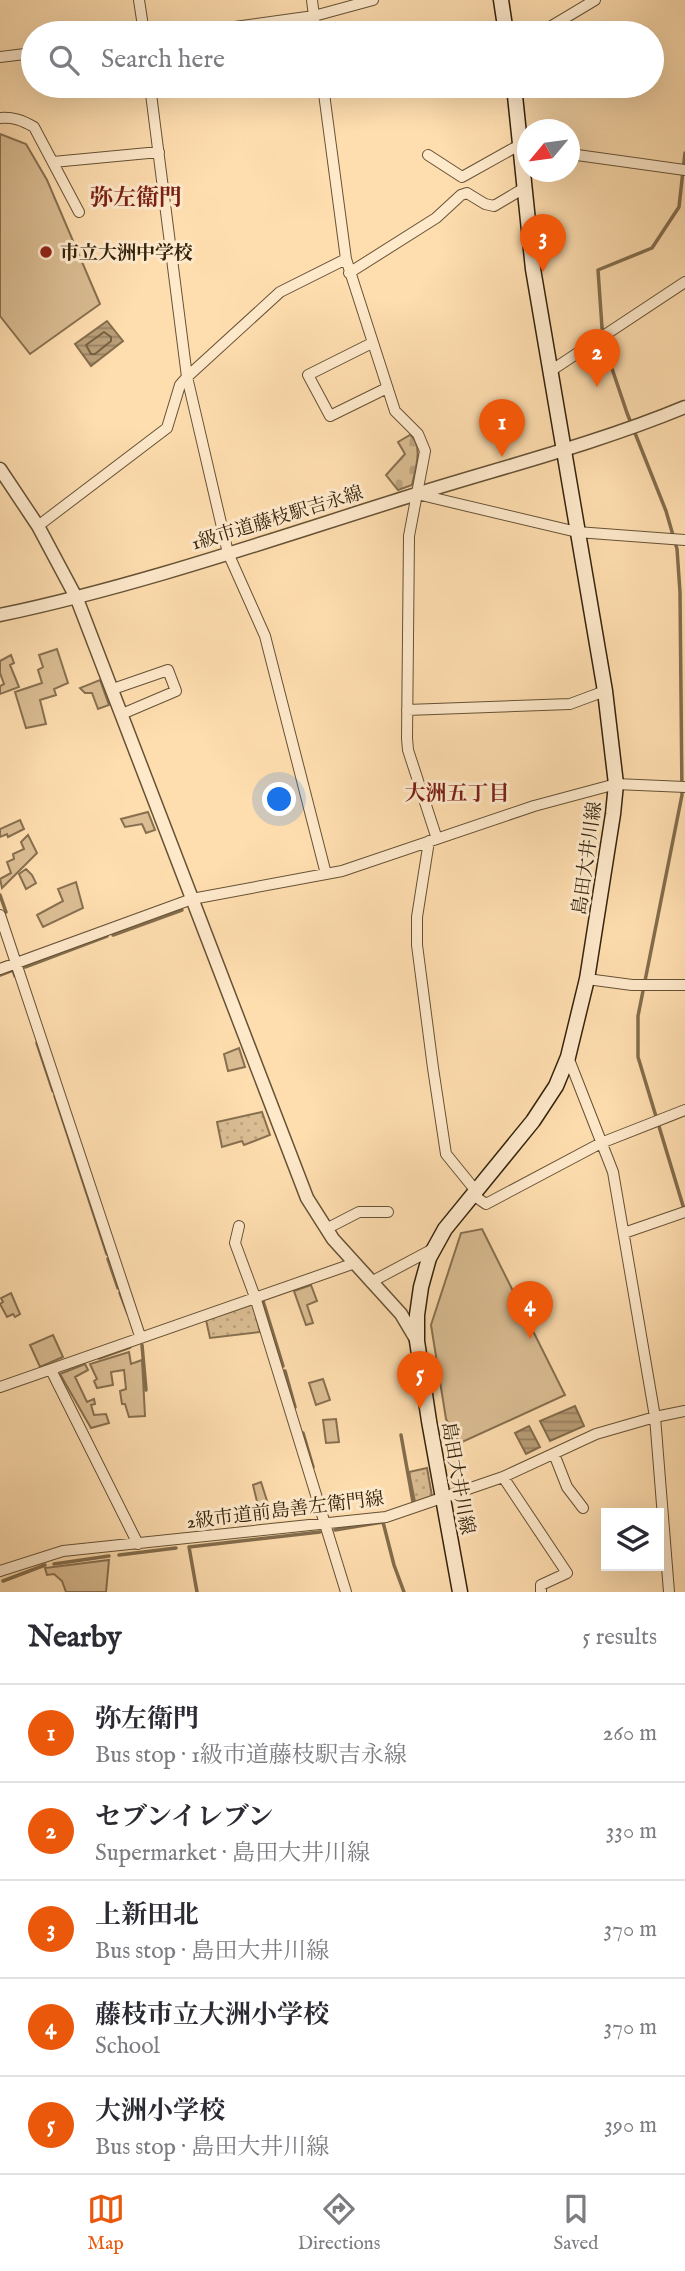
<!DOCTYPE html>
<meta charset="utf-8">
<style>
:root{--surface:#fff;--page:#f7f7f7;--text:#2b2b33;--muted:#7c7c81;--line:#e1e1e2;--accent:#ea580c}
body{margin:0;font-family:"IM FELL English","Noto Serif JP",serif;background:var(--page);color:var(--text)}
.controls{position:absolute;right:21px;bottom:21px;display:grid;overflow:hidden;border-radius:0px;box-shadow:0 7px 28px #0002}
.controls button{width:63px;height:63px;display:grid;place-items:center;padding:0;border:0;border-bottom:2px solid var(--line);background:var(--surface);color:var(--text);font:35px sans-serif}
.compass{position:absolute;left:517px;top:119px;width:63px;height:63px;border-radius:50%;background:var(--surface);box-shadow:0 7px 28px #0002;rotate:241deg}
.you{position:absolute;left:280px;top:800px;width:24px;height:24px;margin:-18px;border:5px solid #fff;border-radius:50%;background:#1a73e8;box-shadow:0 0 0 10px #1a73e833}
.badge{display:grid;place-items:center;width:46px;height:46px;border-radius:50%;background:var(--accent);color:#fff;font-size:23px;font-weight:700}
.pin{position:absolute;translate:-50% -58px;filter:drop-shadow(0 2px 4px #0008)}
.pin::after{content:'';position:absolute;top:37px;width:24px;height:21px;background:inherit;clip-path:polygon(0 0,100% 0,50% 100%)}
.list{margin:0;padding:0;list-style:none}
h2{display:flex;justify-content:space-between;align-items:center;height:91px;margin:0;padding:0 28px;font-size:30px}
h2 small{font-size:23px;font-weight:400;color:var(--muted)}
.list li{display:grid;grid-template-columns:46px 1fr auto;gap:21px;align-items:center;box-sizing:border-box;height:98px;padding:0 28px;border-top:2px solid var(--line)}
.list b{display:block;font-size:26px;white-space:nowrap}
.list p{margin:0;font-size:23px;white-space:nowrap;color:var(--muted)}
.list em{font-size:23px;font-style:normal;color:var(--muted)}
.icon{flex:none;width:38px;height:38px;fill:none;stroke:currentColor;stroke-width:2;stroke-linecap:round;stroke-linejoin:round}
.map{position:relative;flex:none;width:685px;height:1592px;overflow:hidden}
.search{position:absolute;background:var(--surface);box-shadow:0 7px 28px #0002;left:21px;right:21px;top:21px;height:77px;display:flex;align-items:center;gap:18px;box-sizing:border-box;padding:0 24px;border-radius:38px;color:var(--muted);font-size:26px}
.sheet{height:581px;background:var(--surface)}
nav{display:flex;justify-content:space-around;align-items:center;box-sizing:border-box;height:98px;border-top:2px solid var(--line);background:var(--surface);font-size:19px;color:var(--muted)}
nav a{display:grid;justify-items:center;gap:4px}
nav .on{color:var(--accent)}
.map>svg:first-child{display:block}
</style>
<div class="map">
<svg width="685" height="1592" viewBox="0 0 685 1592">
<defs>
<pattern id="grass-dots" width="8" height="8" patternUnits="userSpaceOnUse" patternTransform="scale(1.75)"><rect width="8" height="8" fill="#dbbd93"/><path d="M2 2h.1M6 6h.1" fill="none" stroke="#bca27e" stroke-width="1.8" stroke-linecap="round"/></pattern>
<pattern id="cemetery-stones" width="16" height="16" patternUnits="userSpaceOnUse" patternTransform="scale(1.75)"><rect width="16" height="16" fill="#dbbd93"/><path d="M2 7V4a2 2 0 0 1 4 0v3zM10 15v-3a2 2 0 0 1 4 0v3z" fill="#bca27e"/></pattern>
<pattern id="water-rules" width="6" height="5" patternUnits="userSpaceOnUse" patternTransform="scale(1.75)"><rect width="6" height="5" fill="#b99e78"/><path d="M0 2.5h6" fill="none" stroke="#978061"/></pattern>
</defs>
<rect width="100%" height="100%" fill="#feddaf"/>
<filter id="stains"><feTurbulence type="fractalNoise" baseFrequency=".00286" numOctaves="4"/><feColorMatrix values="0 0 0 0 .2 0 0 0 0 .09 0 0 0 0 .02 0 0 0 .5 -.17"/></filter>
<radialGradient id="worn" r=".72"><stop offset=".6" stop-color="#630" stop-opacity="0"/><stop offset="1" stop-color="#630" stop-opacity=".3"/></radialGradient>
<path fill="url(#grass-dots)" stroke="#877050" stroke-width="2" d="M 262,1112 L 270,1135 L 244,1145 L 242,1141 L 222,1147 L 217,1122 Z
M 253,1304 L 260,1332 L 210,1338 L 206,1320 Z
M 427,1468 L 432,1496 L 415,1502 L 409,1472 Z"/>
<path fill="url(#cemetery-stones)" stroke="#877050" stroke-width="2" d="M 410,435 C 424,445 415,470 412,485 L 398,490 L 386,475 L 405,454 L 398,442 Z"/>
<path fill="#dbbd93" stroke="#877050" stroke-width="2" d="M 0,134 L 26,144 L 47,180 L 100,304 L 30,354 L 0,316 Z
M 57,649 L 68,683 L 54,689 L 56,695 L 40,700 L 46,724 L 26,728 L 15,692 L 42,683 L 38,670 L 43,667 L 39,655 Z
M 11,655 L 14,663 L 10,665 L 19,687 L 0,694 L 0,686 L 4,684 L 0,673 L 0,661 Z
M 100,680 L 109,705 L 98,709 L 92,693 L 85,693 L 80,688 Z
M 148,812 L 155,830 L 146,833 L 142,824 L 125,827 L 121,819 Z
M 20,820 L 24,829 L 8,837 L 7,834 L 0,837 L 0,829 Z
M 28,835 L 37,853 L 2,888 L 0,879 L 11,873 L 7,862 L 14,859 L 13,854 L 24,849 L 21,842 Z
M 26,869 L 32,875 L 36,883 L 26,889 L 19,874 Z
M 76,882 L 83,908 L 43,927 L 37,915 L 63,901 L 58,889 Z
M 239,1048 L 245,1067 L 228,1071 L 224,1054 Z
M 482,1229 L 565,1395 L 460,1443 L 446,1419 L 431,1325 L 461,1233 Z
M 311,1285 L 317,1301 L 307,1305 L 313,1323 L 306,1325 L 294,1291 Z
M 11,1293 L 20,1314 L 15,1317 L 13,1314 L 7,1317 L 0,1304 L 3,1302 L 1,1298 Z
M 53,1335 L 63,1357 L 40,1367 L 30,1345 Z
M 129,1352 L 131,1364 L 142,1360 L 145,1416 L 129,1417 L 125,1404 L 122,1404 L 120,1391 L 126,1389 L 124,1370 L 111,1372 L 113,1385 L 97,1388 L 94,1381 L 97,1379 L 90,1364 Z
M 85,1364 L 88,1370 L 75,1377 L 87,1402 L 94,1399 L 95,1404 L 91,1405 L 94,1415 L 106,1414 L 109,1423 L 91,1428 L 60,1374 Z
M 323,1379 L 330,1400 L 316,1405 L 309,1383 Z
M 336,1419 L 339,1442 L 326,1443 L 323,1420 Z
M 261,1482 L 269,1507 L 259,1510 L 253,1485 Z
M 109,1560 L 106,1592 L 66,1592 L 62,1581 L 54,1574 L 47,1575 L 45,1568 Z"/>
<path fill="url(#water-rules)" stroke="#836d4d" stroke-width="2" d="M 107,321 L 123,341 L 91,366 L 75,344 Z
M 575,1406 L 584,1426 L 550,1441 L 540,1421 Z
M 529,1426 L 540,1447 L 526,1454 L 515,1433 Z"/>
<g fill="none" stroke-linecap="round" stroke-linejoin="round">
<path stroke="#766042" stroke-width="2" d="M 104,332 L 111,337 L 111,341 L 95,354 L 91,354 L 86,345 Z"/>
<path stroke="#836d4d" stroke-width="3.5" d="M 0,895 L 6,912
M 113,935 L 182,910
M 25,967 L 107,936
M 0,975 L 13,970 L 15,976
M 37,1043 L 53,1091
M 55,1096 L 107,1254
M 684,1209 L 638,1057 L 638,1016 L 682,795 L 680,592 L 677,549 L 666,511 L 627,413 L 603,342 L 598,270 L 652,248 L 679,207 L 685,153
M 108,1259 L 118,1288
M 120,1293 L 128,1314
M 263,1301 L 283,1366
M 142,1345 L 146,1390
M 99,1358 L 130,1347
M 285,1371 L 295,1407
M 303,1433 L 313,1467
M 401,1435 L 413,1502
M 335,1530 L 383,1522 L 394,1565 L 404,1592
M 119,1555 L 176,1548
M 54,1564 L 109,1556
M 3,1581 L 45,1565
M 197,1592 L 189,1547 L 320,1532"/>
<defs>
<path id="minor" d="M 139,0 L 144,33
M 312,0 L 316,33
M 191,33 L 314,16 L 373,0
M 540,33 L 595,0
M 0,57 L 33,53
M 150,86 L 187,377 L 228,553 L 265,636 L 326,874
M 0,118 C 13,117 22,120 34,127 L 79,212
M 570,154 L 685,170
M 428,155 L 462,177 L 514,148 L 528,148
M 53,162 L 159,152
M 346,259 L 395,411 L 418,434 L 425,451 L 409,536 L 407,738 L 408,750 L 437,839
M 349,273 L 436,218 L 461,195 L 467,193 L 485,204 L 494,206 L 526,187
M 372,343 L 308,375 L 330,416 L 387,388
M 549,372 L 685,282
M 417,494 L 577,532 L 685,540
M 38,526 L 167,428 L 180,385 L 187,377 L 280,292 L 346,259 L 323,86
M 113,689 L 168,670 L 176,691 L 122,714
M 407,710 L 570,704 L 605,691
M 429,841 L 417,917 L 417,945 L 433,1068 L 446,1154 L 476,1191
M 0,915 L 140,1336
M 0,969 L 192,899 L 342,871 L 534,806 L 616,784 L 685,787
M 587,979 L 632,985 L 685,985
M 568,1057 L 613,1172 L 655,1417 L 669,1592
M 473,1195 L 486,1204 L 601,1143 L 685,1110
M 239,1226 L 235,1243 L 255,1297 L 346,1592
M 326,1229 L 359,1212 L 388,1212
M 624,1233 L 685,1212
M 371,1282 L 433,1249
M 51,1370 L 138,1544
M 0,1387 L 355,1263
M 554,1454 L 567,1487 L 583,1508
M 503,1477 L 567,1573 L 541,1585 L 541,1592
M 0,1571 L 63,1551 L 386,1517 L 503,1477 L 596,1434 L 655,1417 L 685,1411"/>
<path id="tertiary" d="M 0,469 L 38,526 L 77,599 L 307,1198 L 333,1239 L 401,1314 L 417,1341
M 0,615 C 138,586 273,539 407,497 C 499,468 596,444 685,407"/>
<path id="secondary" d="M 501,0 L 506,33
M 460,1592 L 429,1421 L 417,1341 L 417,1315 L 421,1287 L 429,1258 L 445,1229 L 533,1121 L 556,1086 L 568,1057 L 587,979 L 613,814 L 616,784 L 605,691 L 533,269 L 514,86"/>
</defs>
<use href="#minor" stroke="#665235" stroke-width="12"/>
<use href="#tertiary" stroke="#665235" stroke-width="15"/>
<use href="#secondary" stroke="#33230c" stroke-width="17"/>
<use href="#minor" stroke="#fee9cb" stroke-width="10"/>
<use href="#tertiary" stroke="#fee9cb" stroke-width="12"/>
<use href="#secondary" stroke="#fee9cb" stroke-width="14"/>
</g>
<circle fill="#8f2418" stroke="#fee9cb" stroke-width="2.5" cx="46" cy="252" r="7"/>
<g text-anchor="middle" stroke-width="6" stroke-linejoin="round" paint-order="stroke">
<g font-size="19" font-weight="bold" fill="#33230c" stroke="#fee9cb" text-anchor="start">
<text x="60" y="259">市立大洲中学校</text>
</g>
<g font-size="19" fill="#33230c" stroke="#fee9cb">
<text transform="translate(277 517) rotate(-17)" y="7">1級市道藤枝駅吉永線</text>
<text transform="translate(586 858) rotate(-82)" y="7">島田大井川線</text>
<text transform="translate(459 1478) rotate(80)" y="7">島田大井川線</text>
<text transform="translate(285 1509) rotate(-7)" y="7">2級市道前島善左衛門線</text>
</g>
<g font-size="21" font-weight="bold" fill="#7a1f14" stroke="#fee9cb">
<text x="457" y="800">大洲五丁目</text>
</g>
<g font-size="23" font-weight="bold" fill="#7a1f14" stroke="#fee9cb">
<text x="136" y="205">弥左衛門</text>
</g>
</g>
<rect width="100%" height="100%" filter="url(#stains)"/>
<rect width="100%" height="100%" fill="url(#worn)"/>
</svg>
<div class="controls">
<button><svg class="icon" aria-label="layers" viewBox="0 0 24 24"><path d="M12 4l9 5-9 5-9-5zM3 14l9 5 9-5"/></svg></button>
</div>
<svg class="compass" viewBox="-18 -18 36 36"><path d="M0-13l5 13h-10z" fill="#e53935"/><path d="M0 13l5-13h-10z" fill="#7c7c81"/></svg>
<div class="you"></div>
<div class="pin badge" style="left:502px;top:457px">1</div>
<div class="pin badge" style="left:597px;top:387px">2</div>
<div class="pin badge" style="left:543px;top:272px">3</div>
<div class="pin badge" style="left:530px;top:1339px">4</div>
<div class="pin badge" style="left:420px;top:1409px">5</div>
<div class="search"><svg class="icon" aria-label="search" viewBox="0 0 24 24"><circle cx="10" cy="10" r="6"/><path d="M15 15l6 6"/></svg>Search here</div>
</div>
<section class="sheet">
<h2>Nearby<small>5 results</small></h2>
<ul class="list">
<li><span class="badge">1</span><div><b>弥左衛門</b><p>Bus stop · 1級市道藤枝駅吉永線</p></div><em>260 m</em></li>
<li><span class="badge">2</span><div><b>セブンイレブン</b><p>Supermarket · 島田大井川線</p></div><em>330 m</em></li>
<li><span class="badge">3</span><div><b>上新田北</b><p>Bus stop · 島田大井川線</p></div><em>370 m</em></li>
<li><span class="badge">4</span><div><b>藤枝市立大洲小学校</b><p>School</p></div><em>370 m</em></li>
<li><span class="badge">5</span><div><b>大洲小学校</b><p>Bus stop · 島田大井川線</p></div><em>390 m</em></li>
</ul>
</section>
<nav>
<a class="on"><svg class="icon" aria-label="map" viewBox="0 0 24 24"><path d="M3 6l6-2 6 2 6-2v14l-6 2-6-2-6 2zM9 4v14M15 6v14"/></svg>Map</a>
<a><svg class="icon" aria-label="directions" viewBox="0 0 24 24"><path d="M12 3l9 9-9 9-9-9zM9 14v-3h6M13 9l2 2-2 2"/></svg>Directions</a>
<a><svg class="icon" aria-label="saved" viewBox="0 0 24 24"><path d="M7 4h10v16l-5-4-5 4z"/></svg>Saved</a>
</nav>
